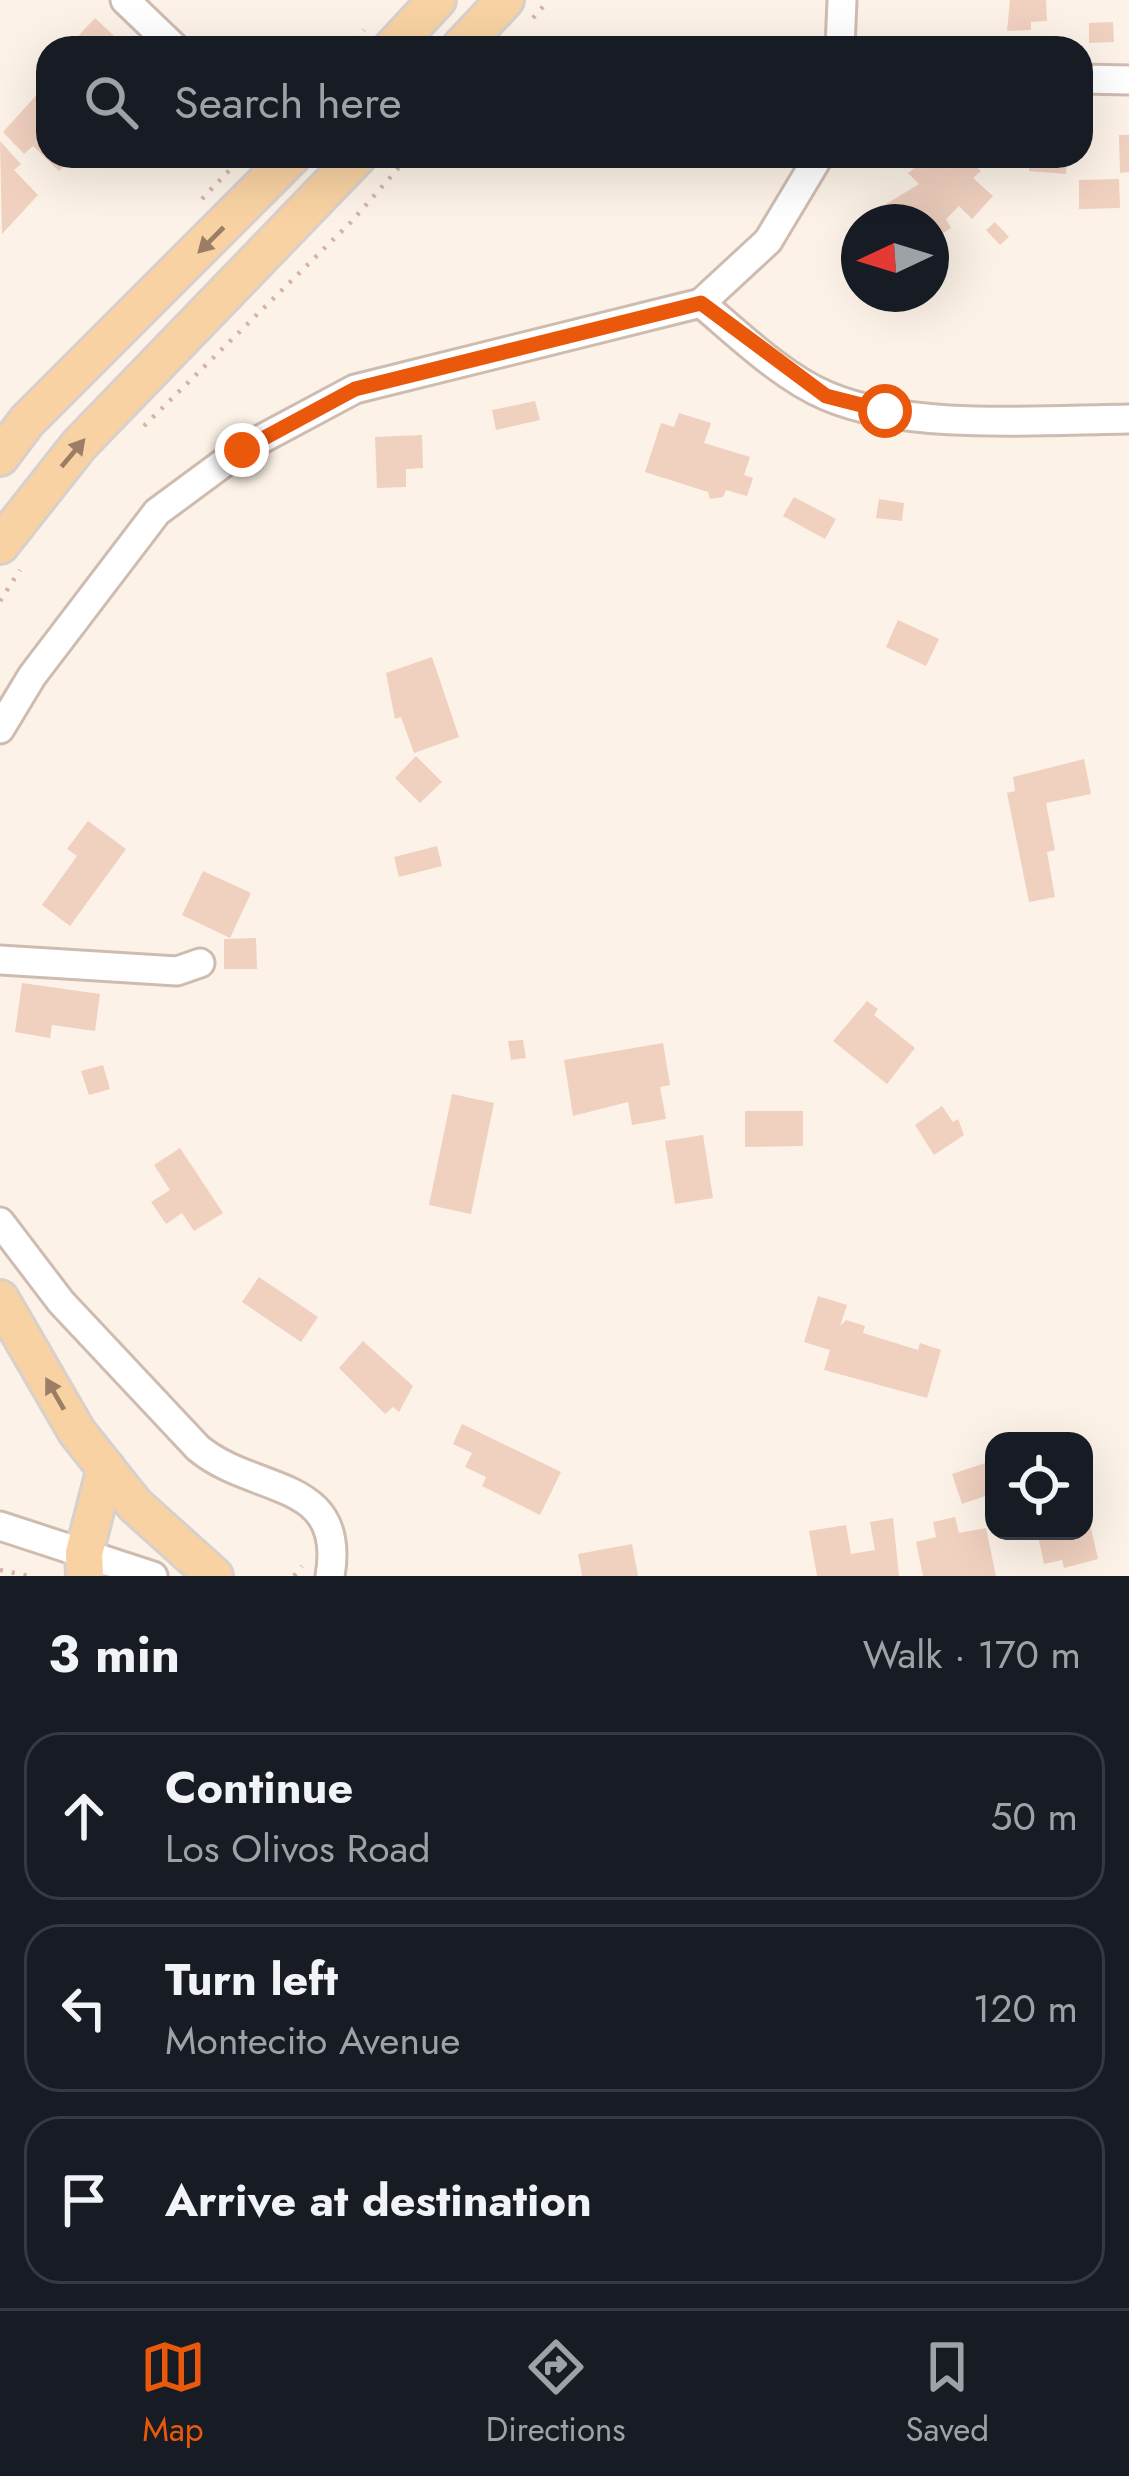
<!DOCTYPE html>
<meta charset="utf-8">
<style>
:root{--surface:#171b24;--page:#242831;--text:#f1f3f6;--muted:#9ea1a6;--line:#363941;--accent:#ea580c}
body{margin:0;font-family:Jost,sans-serif;background:var(--page);color:var(--text)}
.controls{position:absolute;right:36px;bottom:36px;display:grid;overflow:hidden;border-radius:24px;box-shadow:0 12px 48px #0002}
.controls button{width:108px;height:108px;display:grid;place-items:center;padding:0;border:0;border-bottom:3px solid var(--line);background:var(--surface);color:var(--text);font:60px sans-serif}
.compass{position:absolute;left:841px;top:204px;width:108px;height:108px;border-radius:50%;background:var(--surface);box-shadow:0 12px 48px #0002;rotate:266deg}
.stop{position:absolute;width:36px;height:36px;margin:-27px;border:9px solid #ea580c;border-radius:50%;background:#fff}
.stop.end{background:#ea580c;border-color:#fff;box-shadow:0 3px 12px #0008}
.list{margin:0;padding:0;list-style:none}
h2{display:flex;justify-content:space-between;align-items:center;height:156px;margin:0;padding:0 48px;font-size:51px}
h2 small{font-size:39px;font-weight:400;color:var(--muted)}
.list li{display:grid;grid-template-columns:78px 1fr auto;gap:36px;align-items:center;box-sizing:border-box;height:168px;margin:0 24px 24px;padding:0 24px;border:3px solid var(--line);border-radius:36px}
.list b{display:block;font-size:45px;white-space:nowrap}
.list p{margin:0;font-size:39px;white-space:nowrap;color:var(--muted)}
.list em{font-size:39px;font-style:normal;color:var(--muted)}
.icon{flex:none;width:66px;height:66px;fill:none;stroke:currentColor;stroke-width:2;stroke-linecap:round;stroke-linejoin:round}
.map{position:relative;flex:none;width:1129px;height:1576px;overflow:hidden}
.search{position:absolute;background:var(--surface);box-shadow:0 12px 48px #0002;left:36px;right:36px;top:36px;height:132px;display:flex;align-items:center;gap:30px;box-sizing:border-box;padding:0 42px;border-radius:36px;color:var(--muted);font-size:45px}
.sheet{height:732px;background:var(--surface)}
nav{display:flex;justify-content:space-around;align-items:center;box-sizing:border-box;height:168px;border-top:3px solid var(--line);background:var(--surface);font-size:33px;color:var(--muted)}
nav a{display:grid;justify-items:center;gap:6px}
nav .on{color:var(--accent)}
.map>svg:first-child{display:block}
</style>
<div class="map">
<svg width="1129" height="1576" viewBox="0 0 1129 1576">
<rect width="100%" height="100%" fill="#fcf2e7"/>
<path fill="#f0d0bf" d="M 1010,0 L 1046,0 L 1047,21 L 1031,22 L 1031,30 L 1007,31 Z
M 95,18 L 127,48 L 67,48 Z
M 1113,22 L 1114,42 L 1089,43 L 1089,23 Z
M 41,90 L 48,90 L 48,156 L 75,156 L 59,171 L 33,146 L 24,154 L 3,132 Z
M 1119,135 L 1129,135 L 1129,172 L 1120,173 Z
M 0,141 L 21,164 L 14,170 L 38,195 L 2,234 Z
M 930,156 L 965,156 L 981,171 L 973,178 L 993,196 L 972,219 L 959,206 L 946,219 L 951,228 L 931,241 L 931,222 L 886,222 L 878,209 L 919,184 L 908,173 Z
M 1030,156 L 1067,156 L 1066,174 L 1029,171 Z
M 1119,179 L 1120,208 L 1079,209 L 1079,180 Z
M 995,222 L 1009,237 L 1000,245 L 986,230 Z
M 535,401 L 540,420 L 496,430 L 492,410 Z
M 679,413 L 711,423 L 704,443 L 750,457 L 744,475 L 753,478 L 747,496 L 726,490 L 723,497 L 710,499 L 708,492 L 645,472 L 661,423 L 674,427 Z
M 422,435 L 423,468 L 406,469 L 406,487 L 377,488 L 375,437 Z
M 794,497 L 836,519 L 825,539 L 783,516 Z
M 879,499 L 904,503 L 902,521 L 876,518 Z
M 898,620 L 939,639 L 926,666 L 886,647 Z
M 432,657 L 459,737 L 414,753 L 401,717 L 395,719 L 386,673 Z
M 416,756 L 442,782 L 420,803 L 395,778 Z
M 1084,759 L 1091,794 L 1046,803 L 1055,850 L 1047,852 L 1055,897 L 1029,902 L 1007,793 L 1015,791 L 1013,777 Z
M 88,821 L 126,849 L 70,926 L 42,905 L 77,856 L 67,849 Z
M 437,846 L 442,866 L 399,877 L 394,857 Z
M 203,871 L 251,893 L 230,938 L 182,915 Z
M 256,938 L 257,969 L 224,969 L 224,939 Z
M 22,983 L 100,994 L 95,1031 L 52,1025 L 50,1038 L 15,1032 Z
M 867,1001 L 878,1009 L 874,1015 L 915,1048 L 887,1084 L 833,1041 Z
M 523,1040 L 526,1058 L 511,1060 L 508,1041 Z
M 663,1043 L 670,1085 L 660,1087 L 666,1119 L 632,1125 L 628,1102 L 573,1116 L 564,1060 Z
M 103,1065 L 110,1089 L 89,1095 L 81,1071 Z
M 452,1094 L 494,1103 L 471,1214 L 429,1205 Z
M 942,1106 L 953,1122 L 958,1119 L 964,1135 L 934,1155 L 915,1125 Z
M 745,1111 L 803,1111 L 803,1146 L 745,1147 Z
M 703,1135 L 713,1198 L 675,1204 L 665,1141 Z
M 180,1148 L 223,1213 L 194,1231 L 182,1213 L 166,1224 L 151,1202 L 170,1190 L 154,1165 Z
M 259,1277 L 318,1317 L 301,1342 L 242,1302 Z
M 818,1296 L 847,1305 L 840,1326 L 846,1320 L 865,1326 L 863,1333 L 918,1350 L 920,1343 L 941,1350 L 927,1398 L 824,1370 L 830,1350 L 804,1342 Z
M 363,1341 L 413,1386 L 399,1412 L 393,1407 L 385,1414 L 339,1368 Z
M 462,1424 L 561,1472 L 540,1515 L 482,1486 L 486,1477 L 465,1467 L 472,1453 L 453,1444 Z
M 985,1463 L 994,1493 L 962,1504 L 952,1474 Z
M 1086,1506 L 1098,1559 L 1064,1568 L 1062,1560 L 1044,1564 L 1037,1531 L 1084,1531 Z
M 955,1517 L 959,1533 L 986,1528 L 996,1576 L 923,1576 L 916,1542 L 936,1537 L 933,1522 Z
M 893,1518 L 899,1576 L 817,1576 L 809,1531 L 846,1525 L 851,1554 L 875,1550 L 870,1522 Z
M 632,1544 L 638,1576 L 582,1576 L 578,1554 Z"/>
<g fill="none" stroke-linecap="round" stroke-linejoin="round">
<defs>
<path id="minor" d="M 125,0 L 175,48
M 840,48 L 842,0
M 1081,79 L 1129,80
M 701,303 C 738,334 782,377 827,396 C 909,431 1040,420 1129,419
M 0,729 L 32,676 L 157,512 L 241,450 L 355,389 L 701,303 L 768,241 L 819,156
M 0,960 L 177,971 L 200,963
M 0,1222 L 61,1302 L 198,1448 C 254,1495 347,1477 330,1576
M 0,1526 L 153,1576"/>
<path id="major" d="M 392,48 L 437,0
M 460,48 L 505,0
M 0,457 L 27,421 L 292,156
M 0,545 L 79,445 L 358,156
M 0,1299 L 77,1432 L 135,1505 L 214,1576
M 85,1576 L 84,1553 L 106,1468"/>
</defs>
<use href="#minor" stroke="#cfbcb0" stroke-width="33"/>
<use href="#major" stroke="#d8d0cd" stroke-width="42"/>
<path stroke="#d5b3a2" stroke-width="4.5" stroke-dasharray="3 9" stroke-linecap="butt" d="M 533,18 L 549,0
M 347,48 L 364,30
M 202,199 L 243,156
M 144,426 L 350,223 L 409,156
M 0,601 L 20,570
M 0,1570 L 29,1576
M 294,1576 L 302,1566"/>
<use href="#minor" stroke="#fff" stroke-width="27"/>
<use href="#major" stroke="#f8d2a2" stroke-width="36"/>
</g>
<defs><path id="oneway-solid" d="M-6-.8H1V-3.2L6.5 0L1 3.2V.8H-6Z" transform="scale(3)"/></defs>
<g fill="#9c7d66">
<use href="#oneway-solid" transform="translate(211 240) rotate(135)"/>
<use href="#oneway-solid" transform="translate(73 453) rotate(-50)"/>
<use href="#oneway-solid" transform="translate(55 1394) rotate(-120)"/>
</g>
<g fill="none" stroke-linecap="round" stroke-linejoin="round">
<path stroke="#ea580c" stroke-width="15" d="M 242,450 L 355,389 L 701,303 L 826,396 L 885,411"/>
</g>
</svg>
<div class="controls">
<button><svg class="icon" aria-label="locate" viewBox="0 0 24 24"><circle cx="12" cy="12" r="6"/><path d="M12 2v4M12 18v4M2 12h4M18 12h4"/></svg></button>
</div>
<svg class="compass" viewBox="-18 -18 36 36"><path d="M0-13l5 13h-10z" fill="#e53935"/><path d="M0 13l5-13h-10z" fill="#9ea1a6"/></svg>
<div class="stop" style="left:885px;top:411px"></div>
<div class="stop end" style="left:242px;top:450px"></div>
<div class="search"><svg class="icon" aria-label="search" viewBox="0 0 24 24"><circle cx="10" cy="10" r="6"/><path d="M15 15l6 6"/></svg>Search here</div>
</div>
<section class="sheet">
<h2>3 min<small>Walk · 170 m</small></h2>
<ul class="list">
<li><svg class="icon" aria-label="ahead" viewBox="0 0 24 24"><path d="M12 20V5M6 11l6-6 6 6"/></svg><div><b>Continue</b><p>Los Olivos Road</p></div><em>50 m</em></li>
<li><svg class="icon" aria-label="left" viewBox="0 0 24 24"><path d="M17 20v-9H6M10 6l-5 5 5 5"/></svg><div><b>Turn left</b><p>Montecito Avenue</p></div><em>120 m</em></li>
<li><svg class="icon" aria-label="arrive" viewBox="0 0 24 24"><path d="M6 21V4h12l-3 4 3 4H6"/></svg><div><b>Arrive at destination</b></div></li>
</ul>
</section>
<nav>
<a class="on"><svg class="icon" aria-label="map" viewBox="0 0 24 24"><path d="M3 6l6-2 6 2 6-2v14l-6 2-6-2-6 2zM9 4v14M15 6v14"/></svg>Map</a>
<a><svg class="icon" aria-label="directions" viewBox="0 0 24 24"><path d="M12 3l9 9-9 9-9-9zM9 14v-3h6M13 9l2 2-2 2"/></svg>Directions</a>
<a><svg class="icon" aria-label="saved" viewBox="0 0 24 24"><path d="M7 4h10v16l-5-4-5 4z"/></svg>Saved</a>
</nav>
